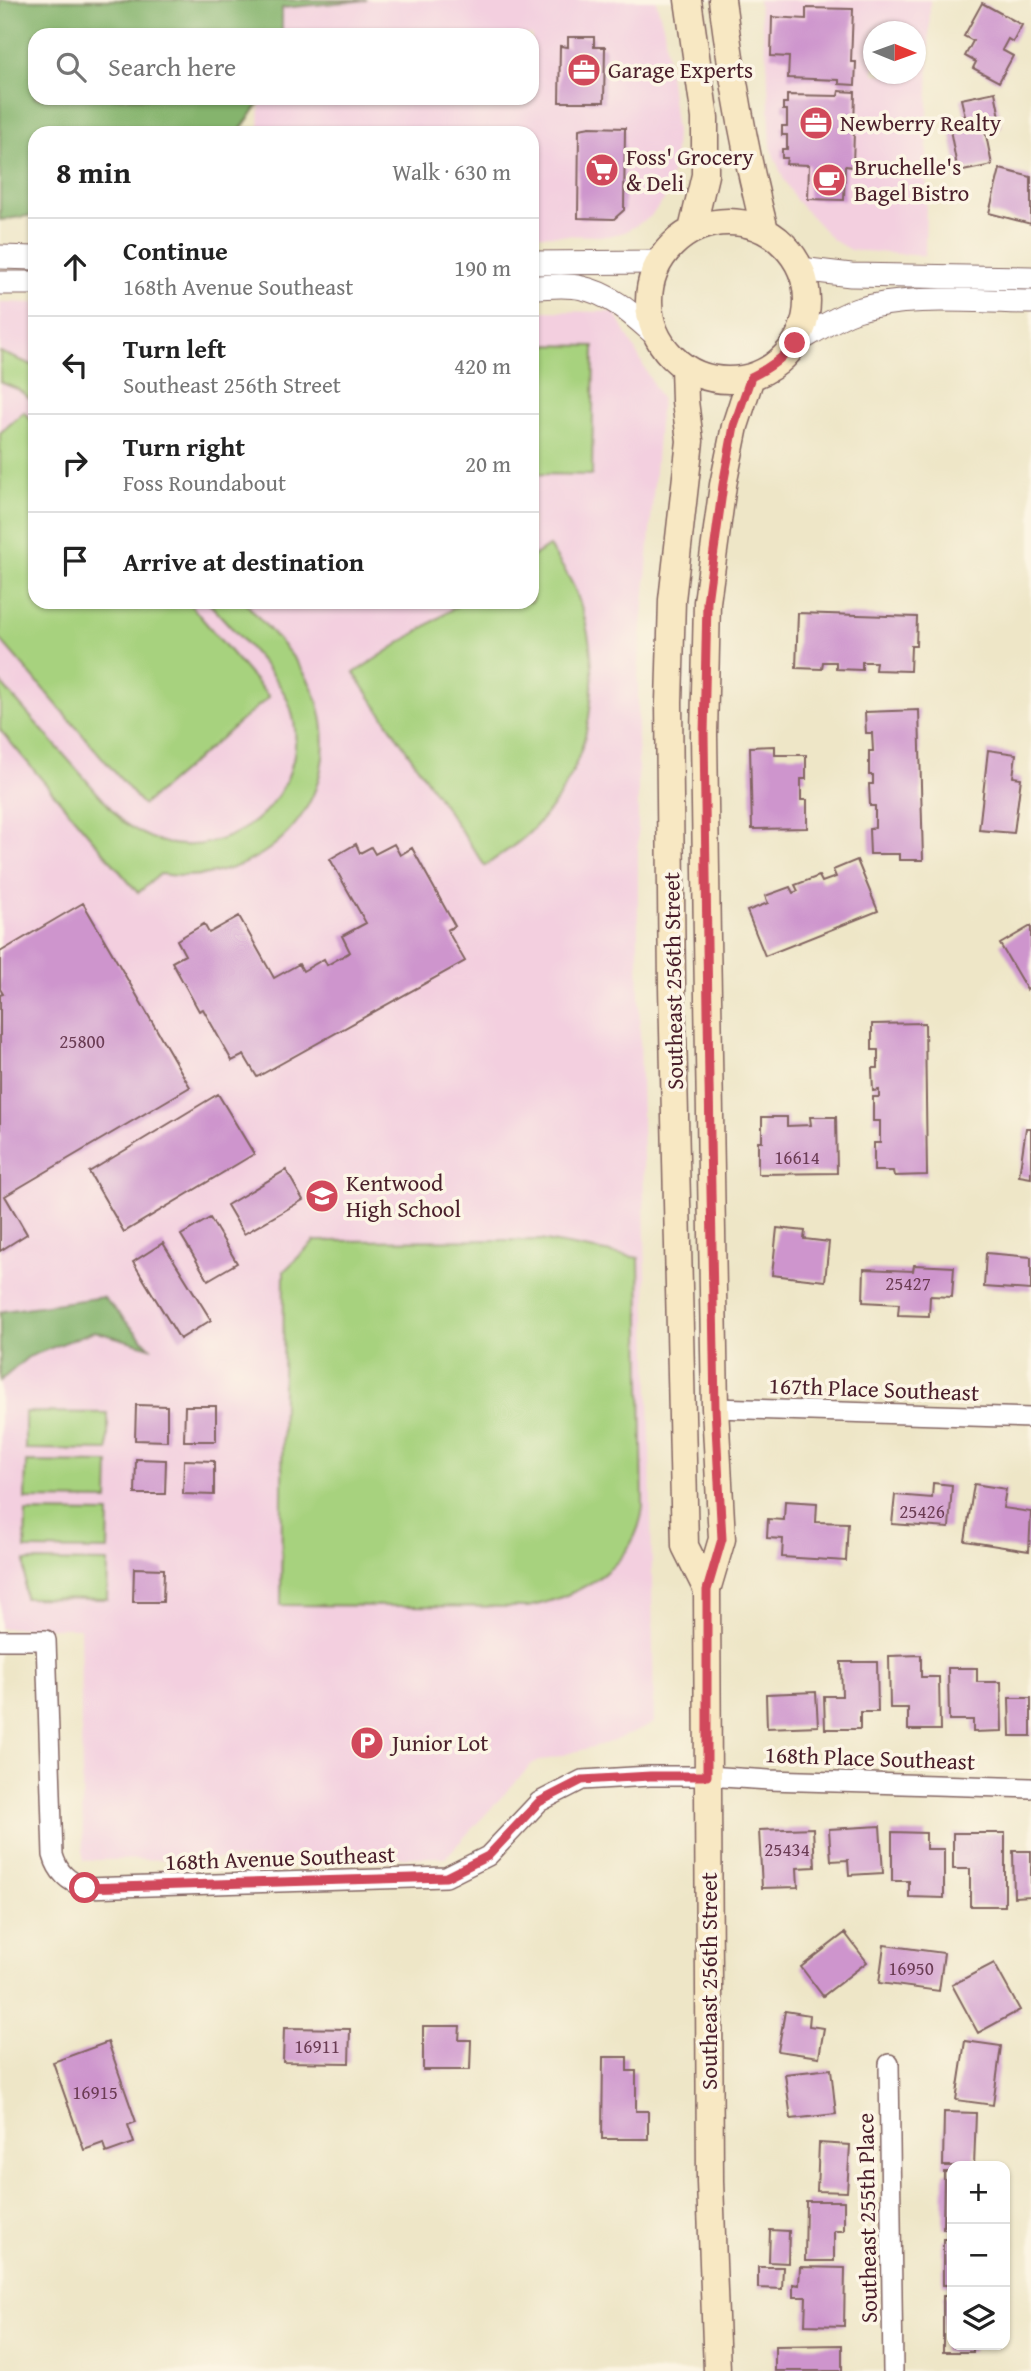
<!DOCTYPE html>
<meta charset="utf-8">
<style>
:root{--surface:#fff;--page:#f6f6f6;--text:#222;--muted:#767676;--line:#e0e0e0}
body{margin:0;font-family:"Gentium Book Plus",serif;background:var(--page);color:var(--text)}
.controls{position:absolute;right:21px;bottom:21px;display:grid;overflow:hidden;border-radius:14px;box-shadow:0 2px 5px #0004}
.controls button{width:63px;height:63px;display:grid;place-items:center;padding:0;border:0;border-bottom:2px solid var(--line);background:var(--surface);color:var(--text);font:35px sans-serif}
.compass{position:absolute;left:863px;top:21px;width:63px;height:63px;border-radius:50%;background:var(--surface);box-shadow:0 2px 5px #0004;rotate:91deg}
.stop{position:absolute;width:21px;height:21px;margin:-16px;border:5px solid #d1495b;border-radius:50%;background:#fff}
.stop.end{background:#d1495b;border-color:#fff;box-shadow:0 2px 7px #0008}
.list{margin:0;padding:0;list-style:none}
h2{display:flex;justify-content:space-between;align-items:center;height:91px;margin:0;padding:0 28px;font-size:30px}
h2 small{font-size:23px;font-weight:400;color:var(--muted)}
.list li{display:grid;grid-template-columns:46px 1fr auto;gap:21px;align-items:center;box-sizing:border-box;height:98px;padding:0 28px;border-top:2px solid var(--line)}
.list b{display:block;font-size:26px;white-space:nowrap}
.list p{margin:0;font-size:23px;white-space:nowrap;color:var(--muted)}
.list em{font-size:23px;font-style:normal;color:var(--muted)}
.icon{flex:none;width:38px;height:38px;fill:none;stroke:currentColor;stroke-width:2;stroke-linecap:round;stroke-linejoin:round}
.map{position:relative;flex:none;width:1031px;height:2371px;overflow:hidden}
.search{position:absolute;background:var(--surface);box-shadow:0 2px 5px #0004;left:28px;top:28px;width:511px;height:77px;display:flex;align-items:center;gap:18px;box-sizing:border-box;padding:0 24px;border-radius:21px;color:var(--muted);font-size:26px}
.panel{position:absolute;background:var(--surface);box-shadow:0 2px 5px #0004;left:28px;top:126px;width:511px;height:483px;border-radius:21px}
.map>svg:first-child{display:block}
</style>
<div class="map">
<svg width="1031" height="2371" viewBox="0 0 1031 2371">
<rect width="100%" height="100%" fill="#fcf5e5"/>
<filter id="ink" filterUnits="userSpaceOnUse"><feTurbulence type="fractalNoise" baseFrequency=".0143" numOctaves="2"/><feDisplacementMap in="SourceGraphic" scale="14" xChannelSelector="R" yChannelSelector="G"/><feConvolveMatrix kernelMatrix="1 2 1 2 8 2 1 2 1" color-interpolation-filters="sRGB"/></filter>
<filter id="wash" filterUnits="userSpaceOnUse"><feTurbulence type="fractalNoise" baseFrequency=".00686" numOctaves="4" result="noise"/><feDisplacementMap in="SourceGraphic" scale="28" xChannelSelector="R" yChannelSelector="G"/><feGaussianBlur stdDeviation="1.57" result="paint"/><feColorMatrix in="noise" values="0 0 0 0 0 0 0 0 0 0 0 0 0 0 0 0 0 1.4 0 .05"/><feComposite in="paint" operator="in"/></filter>
<g filter="url(#wash)">
<rect width="100%" height="100%" fill="#eee6c7"/>
<path fill="#f3cfdf" fill-rule="evenodd" d="M 261,0 L 656,0 L 664,29 L 676,132 L 674,167 L 664,200 L 650,217 L 625,232 L 608,236 L 532,235 L 532,133 L 259,133 L 260,98 L 532,98 L 532,35 L 260,35 Z
M 758,0 L 930,0 L 925,256 L 850,250 L 833,240 L 796,200 L 784,180 L 771,149 L 767,61 ZM 874,32 L 916,32 L 916,74 L 874,74 Z
M 0,302 L 35,303 L 35,602 L 532,602 L 532,311 L 615,312 L 661,399 L 638,677 L 638,955 L 650,1436 L 654,1723 L 611,1742 L 533,1763 L 446,1857 L 83,1860 L 80,1628 L 0,1628 Z"/>
<path fill="#a7d27e" stroke="#787854" stroke-width="2" d="M 532,345 L 594,346 L 592,475 L 532,474 Z
M 0,352 L 35,366 L 35,402 L 17,389 L 0,382 Z
M 24,412 L 35,424 L 35,602 L 188,602 L 269,697 L 143,805 L 0,639 L 0,433 Z
M 549,546 C 558,561 570,576 576,592 C 607,673 594,768 532,830 C 519,844 501,854 485,866 L 354,673 L 463,602 L 532,602 L 532,557 Z
M 208,602 L 245,602 C 269,631 306,664 317,700 C 349,803 262,890 160,874 L 138,893 L 0,730 L 0,682 L 123,822 C 141,834 159,844 182,845 C 254,849 314,777 290,706 C 280,676 231,628 208,602 Z
M 540,1240 L 639,1258 L 643,1507 C 636,1566 581,1595 528,1607 L 281,1605 L 284,1271 L 315,1241 Z
M 25,1412 L 108,1413 L 108,1450 L 25,1449 Z
M 26,1462 L 109,1463 L 108,1500 L 25,1499 Z
M 26,1512 L 109,1513 L 108,1550 L 25,1549 Z
M 25,1561 L 108,1562 L 107,1599 L 25,1598 Z"/>
<path fill="#85b46d" stroke="#686a4c" stroke-width="2" d="M 0,0 L 367,0 L 282,8 L 282,35 L 35,35 L 35,98 L 263,98 L 238,133 L 35,133 L 35,215 L 0,220 Z
M 103,1297 L 150,1347 L 94,1331 L 28,1357 L 0,1381 L 0,1313 L 4,1311 Z"/>
<g id="blocks">
<path fill="#ce95cd" d="M 982,3 L 1022,25 L 1013,42 L 1008,39 L 1002,50 L 1013,56 L 999,82 L 973,68 L 976,62 L 965,56 L 973,41 L 964,36 Z
M 806,8 L 853,9 L 851,62 L 856,62 L 855,85 L 839,84 L 839,80 L 788,78 L 789,57 L 771,56 L 772,17 L 806,19 Z
M 568,37 L 594,37 L 594,47 L 605,47 L 604,102 L 559,102 L 560,46 L 568,47 Z
M 839,91 L 855,92 L 853,167 L 845,166 L 844,200 L 808,199 L 809,165 L 786,164 L 787,158 L 782,158 L 782,149 L 787,149 L 787,135 L 782,135 L 782,126 L 787,126 L 787,110 L 783,110 L 783,103 L 787,103 L 787,95 L 838,96 Z
M 995,92 L 1002,127 L 985,130 L 992,165 L 958,172 L 948,119 L 965,116 L 961,99 Z
M 590,127 L 625,128 L 624,210 L 614,219 L 578,218 L 579,129 Z
M 1000,169 L 1031,177 L 1031,224 L 989,213 Z
M 798,613 L 917,617 L 916,646 L 911,646 L 910,671 L 875,670 L 876,662 L 862,662 L 862,670 L 836,669 L 836,662 L 823,662 L 822,669 L 796,668 Z
M 919,710 L 923,860 L 899,860 L 899,854 L 870,854 L 869,829 L 875,828 L 875,806 L 870,806 L 869,784 L 873,784 L 873,775 L 869,775 L 869,751 L 873,751 L 872,733 L 866,733 L 865,712 Z
M 775,746 L 775,755 L 806,755 L 806,779 L 801,779 L 801,800 L 807,800 L 807,828 L 752,829 L 750,747 Z
M 988,750 L 1016,754 L 1013,777 L 1021,778 L 1014,833 L 979,830 Z
M 356,844 L 360,853 L 371,847 L 375,854 L 394,844 L 400,855 L 412,848 L 455,926 L 447,930 L 465,961 L 257,1077 L 244,1055 L 232,1061 L 203,1009 L 199,1011 L 172,962 L 185,955 L 177,940 L 204,924 L 209,933 L 239,916 L 274,978 L 299,964 L 303,971 L 324,959 L 327,965 L 350,952 L 342,936 L 366,923 L 330,859 Z
M 857,860 L 878,911 L 765,956 L 747,911 L 768,903 L 765,896 L 790,887 L 793,893 L 798,891 L 795,885 L 819,876 L 822,882 L 836,877 L 833,870 Z
M 83,903 L 190,1087 L 5,1196 L 27,1234 L 0,1251 L 0,995 L 3,994 L 0,989 L 0,952 Z
M 1031,926 L 1031,987 L 1027,990 L 1000,944 Z
M 925,1023 L 927,1175 L 894,1176 L 893,1171 L 874,1171 L 874,1143 L 880,1143 L 880,1121 L 873,1121 L 873,1097 L 879,1097 L 879,1090 L 873,1091 L 872,1068 L 878,1068 L 878,1050 L 872,1050 L 872,1024 Z
M 218,1094 L 254,1154 L 124,1232 L 89,1172 Z
M 762,1117 L 787,1117 L 787,1126 L 811,1125 L 810,1117 L 836,1117 L 837,1173 L 758,1174 L 758,1141 L 762,1141 Z
M 1026,1128 L 1031,1128 L 1031,1178 L 1019,1176 Z
M 286,1170 L 303,1200 L 244,1234 L 227,1205 Z
M 210,1218 L 237,1263 L 208,1280 L 181,1235 Z
M 777,1228 L 805,1231 L 804,1239 L 829,1242 L 825,1281 L 772,1275 Z
M 163,1243 L 211,1320 L 180,1339 L 133,1262 Z
M 986,1253 L 1031,1257 L 1031,1290 L 984,1287 Z
M 914,1265 L 954,1267 L 952,1297 L 930,1296 L 929,1316 L 898,1315 L 899,1304 L 863,1302 L 864,1269 L 913,1271 Z
M 136,1405 L 167,1406 L 167,1441 L 135,1440 Z
M 185,1406 L 216,1406 L 216,1441 L 184,1441 Z
M 136,1459 L 166,1460 L 165,1494 L 135,1494 Z
M 184,1460 L 214,1461 L 214,1495 L 183,1494 Z
M 933,1483 L 952,1485 L 949,1528 L 892,1524 L 895,1495 L 932,1498 Z
M 974,1484 L 1006,1489 L 1003,1508 L 1031,1512 L 1029,1551 L 965,1541 Z
M 785,1501 L 817,1503 L 816,1522 L 848,1523 L 846,1561 L 782,1557 L 783,1539 L 767,1538 L 768,1519 L 784,1520 Z
M 134,1568 L 164,1569 L 163,1602 L 133,1602 Z
M 921,1655 L 921,1677 L 939,1677 L 940,1730 L 908,1730 L 908,1708 L 890,1708 L 889,1656 Z
M 841,1662 L 877,1662 L 878,1712 L 860,1712 L 860,1729 L 825,1729 L 824,1696 L 842,1696 Z
M 948,1668 L 977,1668 L 977,1682 L 1001,1682 L 1002,1731 L 973,1732 L 973,1720 L 949,1720 Z
M 816,1692 L 818,1726 L 767,1728 L 766,1694 Z
M 1009,1698 L 1031,1698 L 1031,1736 L 1010,1736 Z
M 880,1826 L 883,1873 L 849,1875 L 848,1860 L 831,1861 L 829,1829 Z
M 813,1828 L 815,1867 L 797,1868 L 798,1887 L 762,1888 L 759,1830 Z
M 892,1832 L 926,1833 L 926,1849 L 944,1849 L 944,1898 L 909,1897 L 909,1881 L 892,1881 Z
M 953,1833 L 1005,1833 L 1005,1906 L 970,1906 L 970,1869 L 953,1869 Z
M 1013,1851 L 1031,1851 L 1031,1896 L 1014,1897 Z
M 845,1933 L 867,1962 L 823,1996 L 801,1967 Z
M 884,1945 L 944,1953 L 939,1991 L 879,1983 Z
M 994,1963 L 1020,2010 L 978,2033 L 952,1985 Z
M 785,2011 L 810,2015 L 809,2026 L 824,2028 L 819,2057 L 778,2051 Z
M 423,2026 L 460,2026 L 459,2040 L 471,2040 L 470,2070 L 423,2070 Z
M 284,2028 L 350,2029 L 349,2063 L 283,2062 Z
M 965,2041 L 1001,2046 L 993,2105 L 956,2100 Z
M 108,2042 L 136,2122 L 128,2125 L 134,2143 L 106,2153 L 103,2143 L 84,2150 L 53,2062 Z
M 603,2057 L 627,2057 L 627,2071 L 636,2071 L 636,2111 L 648,2111 L 648,2139 L 602,2139 Z
M 831,2069 L 836,2114 L 791,2119 L 785,2074 Z
M 944,2112 L 976,2113 L 974,2166 L 943,2166 Z
M 819,2143 L 850,2145 L 847,2192 L 817,2191 Z
M 944,2172 L 952,2172 L 952,2229 L 943,2229 Z
M 806,2201 L 844,2201 L 844,2231 L 834,2231 L 834,2261 L 805,2261 Z
M 770,2230 L 789,2231 L 788,2263 L 769,2262 Z
M 943,2239 L 952,2239 L 952,2285 L 943,2285 Z
M 758,2267 L 783,2267 L 782,2289 L 758,2288 Z
M 800,2267 L 845,2268 L 844,2326 L 805,2325 L 806,2297 L 793,2297 L 793,2284 L 799,2285 Z
M 943,2296 L 952,2296 L 952,2345 L 973,2345 L 973,2352 L 943,2352 Z
M 842,2345 L 842,2371 L 775,2371 L 775,2346 Z"/>
</g>
</g>
<g filter="url(#ink)">
<use href="#blocks" fill-opacity="0" stroke="#836562" stroke-width="2"/>
<g fill="none" stroke-linecap="round" stroke-linejoin="round">
<defs>
<path id="minor" d="M 715,1408 L 1031,1418
M 0,1640 L 46,1640 L 53,1855 C 58,1873 68,1881 85,1888 L 446,1877 L 488,1856 L 539,1802 L 582,1780 L 650,1776 L 707,1776 L 769,1780 L 1031,1788
M 889,2064 L 893,2371"/>
<path id="tertiary" d="M 0,257 L 35,258
M 532,263 L 658,262
M 800,269 L 851,275 L 1031,278
M 0,283 L 35,283
M 532,287 C 548,287 567,284 582,288 C 612,294 635,317 657,336
M 795,343 C 814,332 836,317 857,310 C 908,294 978,302 1031,302"/>
<path id="secondary" d="M 688,0 L 705,118 L 705,175 L 692,230
M 722,0 C 732,78 745,154 765,230
M649 301a79 79 0 1 1 158 0a79 79 0 1 1-158 0Z
M 684,367 L 685,401 L 690,441 L 672,600 L 669,702 L 672,987 L 685,1546 L 707,1590
M 717,2371 L 710,2182 L 707,1590 L 722,1539 L 715,1408 L 707,938 L 704,735 L 707,602 L 723,485 L 735,426 L 751,377"/>
</defs>
<use href="#minor" stroke="#836562" stroke-width="22"/>
<use href="#tertiary" stroke="#836562" stroke-width="25"/>
<use href="#secondary" stroke="#836562" stroke-width="29"/>
<use href="#minor" stroke="#fff" stroke-width="19"/>
<use href="#tertiary" stroke="#fff" stroke-width="23"/>
<use href="#secondary" stroke="#f8e8c3" stroke-width="26"/>
</g>
</g>
<g fill="none" stroke-linecap="round" stroke-linejoin="round" filter="url(#ink)">
<path stroke="#d1495b" stroke-width="9" d="M 85,1888 L 446,1877 L 488,1856 L 539,1802 L 582,1780 L 650,1776 L 707,1776 L 707,1590 L 722,1539 L 715,1408 L 709,1083 L 704,734 L 707,602 L 723,485 L 734,426 L 751,377 C 769,368 782,359 795,343"/>
</g>
<defs>
<symbol id="office-disc" viewBox="-11 -11 22 22"><circle r="9.5" fill="#d1495b" stroke="#fcf5e5"/><path d="M-6-3h4V-5.5h4V-3h4V5H-6ZM-1-4.5V-3h2v-1.5ZM-6 0V1H6V0Z" fill="#fff"/></symbol>
<symbol id="supermarket-disc" viewBox="-11 -11 22 22"><circle r="9.5" fill="#d1495b" stroke="#fcf5e5"/><path d="M-6-5.5h2.5l.6 2H6L4.5 2H-2.5L-4.4-4H-6ZM-1.5 3.2a1.3 1.3 0 1 0 .1 0ZM3 3.2a1.3 1.3 0 1 0 .1 0Z" fill="#fff"/></symbol>
<symbol id="cafe-disc" viewBox="-11 -11 22 22"><circle r="9.5" fill="#d1495b" stroke="#fcf5e5"/><path d="M-5.5-4.5H6V0H3Q3 3.5 0 3.5H-2.5Q-5.5 3.5-5.5 0ZM3-3.2v2h1.7v-2ZM-6 4.5H4V6H-6Z" fill="#fff"/></symbol>
<symbol id="school-disc" viewBox="-11 -11 22 22"><circle r="9.5" fill="#d1495b" stroke="#fcf5e5"/><path d="M0-5L7-2L0 1L-7-2ZM-4 1L0 2.5L4 1V4Q0 6-4 4Z" fill="#fff"/></symbol>
<symbol id="parking-disc" viewBox="-11 -11 22 22"><circle r="9.5" fill="#d1495b" stroke="#fcf5e5"/><path d="M-3.5-5.5H1a3.5 3.5 0 0 1 0 7H-1V5.5H-3.5ZM-1-3.4V-.6H.8a1.4 1.4 0 0 0 0-2.8Z" fill="#fff"/></symbol>
</defs>
<g fill-rule="evenodd">
<use href="#office-disc" x="565" y="51" width="38" height="38"/>
<use href="#office-disc" x="797" y="104" width="38" height="38"/>
<use href="#supermarket-disc" x="583" y="151" width="38" height="38"/>
<use href="#cafe-disc" x="810" y="161" width="38" height="38"/>
<use href="#school-disc" x="303" y="1177" width="38" height="38"/>
<use href="#parking-disc" x="348" y="1724" width="38" height="38"/>
</g>
<g text-anchor="middle" stroke-width="7" stroke-linejoin="round" paint-order="stroke">
<g font-size="19" fill="#6b3c54">
<text x="82" y="1048">25800</text>
<text x="797" y="1164">16614</text>
<text x="908" y="1290">25427</text>
<text x="922" y="1518">25426</text>
<text x="787" y="1856">25434</text>
<text x="911" y="1975">16950</text>
<text x="317" y="2053">16911</text>
<text x="95" y="2099">16915</text>
</g>
<g font-size="23" fill="#4a1f2b" stroke="#fcf5e5" text-anchor="start">
<text x="608" y="78">Garage Experts</text>
<text x="840" y="131">Newberry Realty</text>
<text x="626" y="165">Foss' Grocery<tspan x="626" dy="26">&amp; Deli</tspan></text>
<text x="854" y="175">Bruchelle's<tspan x="854" dy="26">Bagel Bistro</tspan></text>
<text x="346" y="1191">Kentwood<tspan x="346" dy="26">High School</tspan></text>
<text x="392" y="1751">Junior Lot</text>
</g>
<g font-size="23" fill="#4a1f2b" stroke="#fcf5e5">
<text transform="translate(673 981) rotate(-91)" y="8">Southeast 256th Street</text>
<text transform="translate(874 1389) rotate(2)" y="8">167th Place Southeast</text>
<text transform="translate(870 1758) rotate(2)" y="8">168th Place Southeast</text>
<text transform="translate(280 1858) rotate(-2)" y="8">168th Avenue Southeast</text>
<text transform="translate(709 1981) rotate(-90)" y="8">Southeast 256th Street</text>
<text transform="translate(867 2218) rotate(-91)" y="8">Southeast 255th Place</text>
</g>
</g>
</svg>
<div class="controls">
<button>+</button>
<button>−</button>
<button><svg class="icon" aria-label="layers" viewBox="0 0 24 24"><path d="M12 4l9 5-9 5-9-5zM3 14l9 5 9-5"/></svg></button>
</div>
<svg class="compass" viewBox="-18 -18 36 36"><path d="M0-13l5 13h-10z" fill="#e53935"/><path d="M0 13l5-13h-10z" fill="#767676"/></svg>
<div class="stop" style="left:85px;top:1888px"></div>
<div class="stop end" style="left:795px;top:343px"></div>
<div class="search"><svg class="icon" aria-label="search" viewBox="0 0 24 24"><circle cx="10" cy="10" r="6"/><path d="M15 15l6 6"/></svg>Search here</div>
<section class="panel">
<h2>8 min<small>Walk · 630 m</small></h2>
<ul class="list">
<li><svg class="icon" aria-label="ahead" viewBox="0 0 24 24"><path d="M12 20V5M6 11l6-6 6 6"/></svg><div><b>Continue</b><p>168th Avenue Southeast</p></div><em>190 m</em></li>
<li><svg class="icon" aria-label="left" viewBox="0 0 24 24"><path d="M17 20v-9H6M10 6l-5 5 5 5"/></svg><div><b>Turn left</b><p>Southeast 256th Street</p></div><em>420 m</em></li>
<li><svg class="icon" aria-label="right" viewBox="0 0 24 24"><path d="M7 20v-9h11M14 6l5 5-5 5"/></svg><div><b>Turn right</b><p>Foss Roundabout</p></div><em>20 m</em></li>
<li><svg class="icon" aria-label="arrive" viewBox="0 0 24 24"><path d="M6 21V4h12l-3 4 3 4H6"/></svg><div><b>Arrive at destination</b></div></li>
</ul>
</section>
</div>
